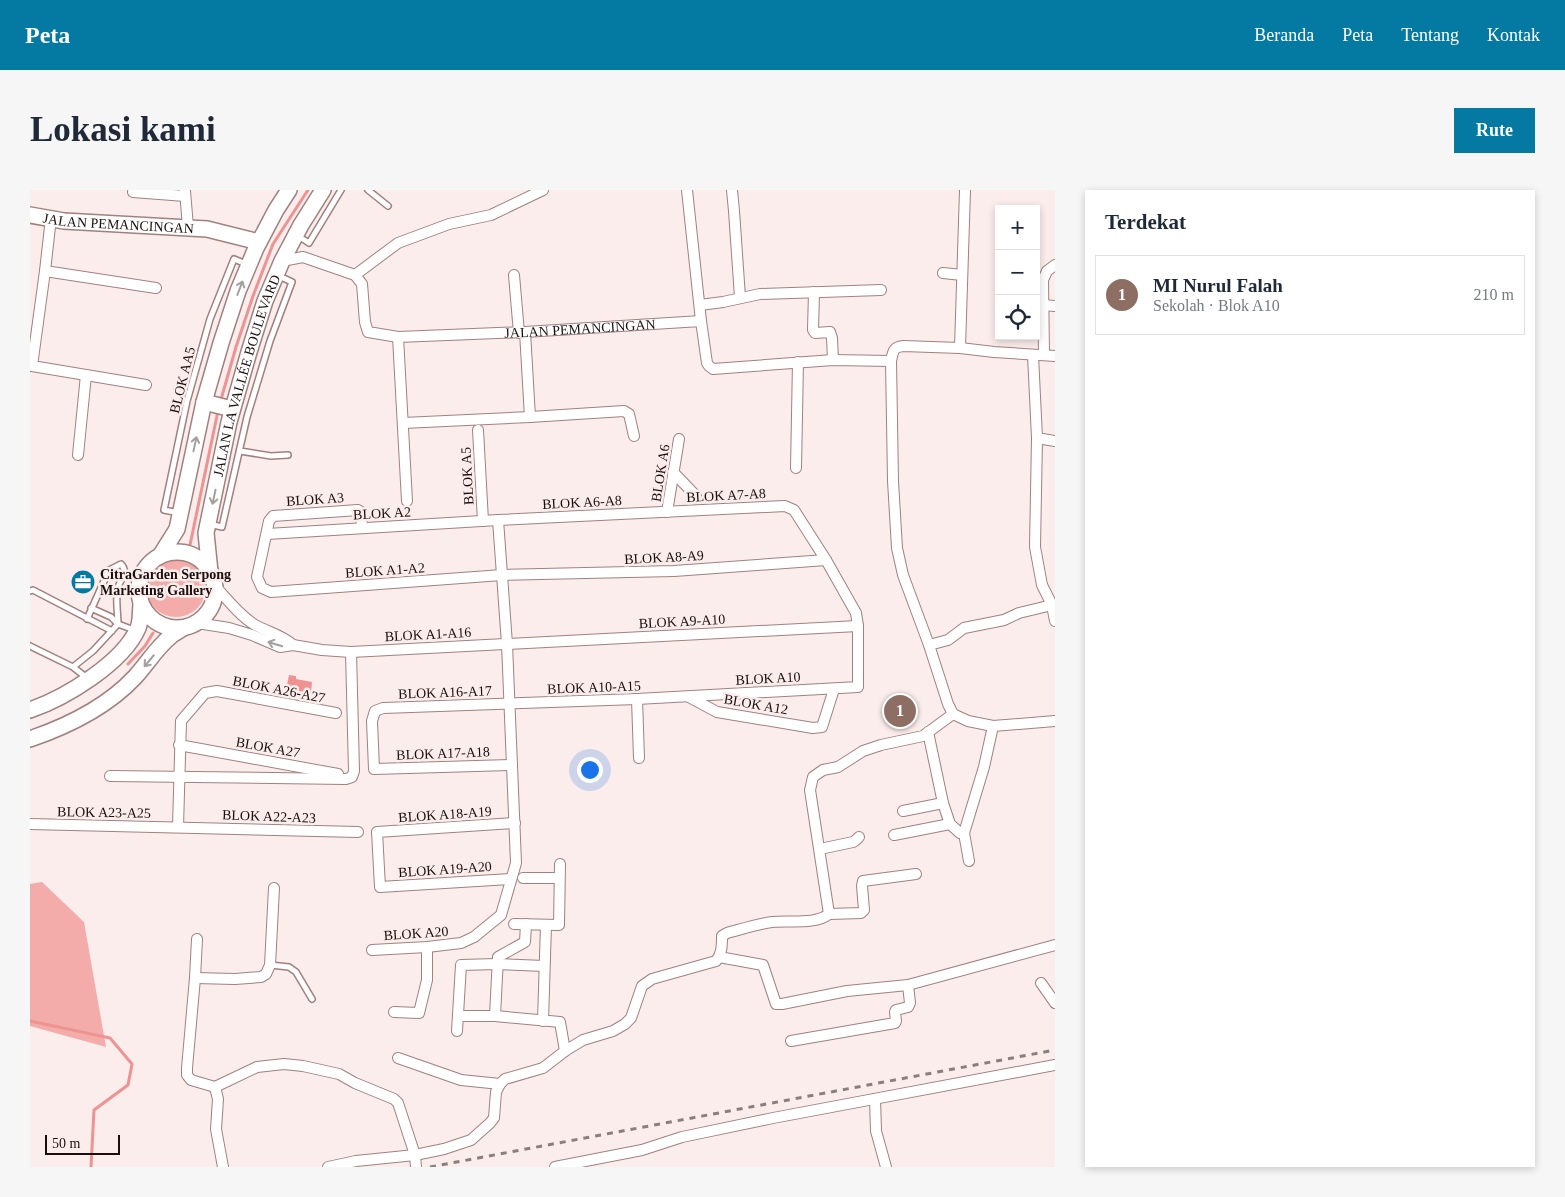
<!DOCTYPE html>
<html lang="id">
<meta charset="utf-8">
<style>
:root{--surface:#fff;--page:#f6f6f7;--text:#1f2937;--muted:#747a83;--line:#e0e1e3;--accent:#0479a2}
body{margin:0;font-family:"Times New Roman",serif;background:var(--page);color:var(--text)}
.controls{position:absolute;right:15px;top:15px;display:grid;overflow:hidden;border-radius:0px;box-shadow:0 2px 8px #0003}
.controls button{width:45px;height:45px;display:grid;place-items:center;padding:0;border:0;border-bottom:1px solid var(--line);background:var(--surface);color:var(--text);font:25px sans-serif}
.scale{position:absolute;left:15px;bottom:12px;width:75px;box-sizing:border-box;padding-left:5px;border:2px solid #1a0f0e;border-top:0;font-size:14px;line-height:18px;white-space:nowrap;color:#1a0f0e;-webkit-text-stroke:4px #fbedec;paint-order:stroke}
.you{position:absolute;left:559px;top:579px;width:18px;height:18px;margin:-12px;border:4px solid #fff;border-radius:50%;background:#1a73e8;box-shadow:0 0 0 8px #1a73e833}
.badge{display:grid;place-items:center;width:32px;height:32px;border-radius:50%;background:var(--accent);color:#fff;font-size:16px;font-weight:700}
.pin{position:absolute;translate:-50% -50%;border:2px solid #fff;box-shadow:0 1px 5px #0006}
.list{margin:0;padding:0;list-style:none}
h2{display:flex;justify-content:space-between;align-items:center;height:65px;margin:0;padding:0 20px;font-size:21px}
h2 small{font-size:16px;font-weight:400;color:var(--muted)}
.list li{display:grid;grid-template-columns:32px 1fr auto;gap:15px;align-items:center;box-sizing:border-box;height:80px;margin:0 10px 10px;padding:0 10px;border:1px solid var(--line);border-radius:0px}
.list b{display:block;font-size:19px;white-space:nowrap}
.list p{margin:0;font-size:16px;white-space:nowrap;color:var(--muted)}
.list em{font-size:16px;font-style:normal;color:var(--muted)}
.icon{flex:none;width:28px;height:28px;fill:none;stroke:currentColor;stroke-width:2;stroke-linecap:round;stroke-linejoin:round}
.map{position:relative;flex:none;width:1025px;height:977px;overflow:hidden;border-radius:0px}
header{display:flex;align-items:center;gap:30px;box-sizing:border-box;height:70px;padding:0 25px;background:var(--accent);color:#fff}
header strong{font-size:24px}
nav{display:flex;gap:28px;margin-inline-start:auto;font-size:18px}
.intro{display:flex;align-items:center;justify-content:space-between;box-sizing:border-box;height:120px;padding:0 30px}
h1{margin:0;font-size:35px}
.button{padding:12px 22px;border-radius:0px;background:var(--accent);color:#fff;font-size:18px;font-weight:700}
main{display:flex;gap:30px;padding:0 30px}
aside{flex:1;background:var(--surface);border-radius:0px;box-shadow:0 2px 8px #0003}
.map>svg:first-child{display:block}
</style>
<header>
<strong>Peta</strong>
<nav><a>Beranda</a><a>Peta</a><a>Tentang</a><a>Kontak</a></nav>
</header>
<div class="intro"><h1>Lokasi kami</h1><a class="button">Rute</a></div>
<main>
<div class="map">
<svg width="1025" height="977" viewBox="0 0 1025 977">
<rect width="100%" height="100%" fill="#fbedec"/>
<path fill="#f4acaa" d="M116 397a30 30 0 1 1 60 0a30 30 0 1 1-60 0Z
M 12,692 L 54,732 L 76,857 L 0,836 L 0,694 Z"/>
<path fill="#ef9392" d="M 259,485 L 266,486 L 266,489 L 282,492 L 281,503 L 256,499 Z"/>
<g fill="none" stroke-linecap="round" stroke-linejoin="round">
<path stroke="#ef9392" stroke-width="3" d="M 190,213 L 206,157 L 223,106 L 243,54 L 278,0
M 160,355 L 188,221
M 98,474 L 115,456 L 123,443
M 0,831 L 80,848 L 102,874 L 98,895 L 64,920 L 61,977"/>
<defs>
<path id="lane" d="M 338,0 L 358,16
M 268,46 L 279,53 L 311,0
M 210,261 L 241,266 L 258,265
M 149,323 L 134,320 L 157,211 L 180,129 L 204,69 L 216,74
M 179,334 L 192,337 L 217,227 L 240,151 L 262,92 L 249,86
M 0,401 L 3,400 L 82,441
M 61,418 L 81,427 L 88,434
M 57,429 L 79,380 L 91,374 C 99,383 91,388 88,397 C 85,408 88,423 88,434
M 0,456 L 43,477 L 57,488
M 43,477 L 63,461 L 88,434 L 104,440
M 240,775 L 259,777 L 266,782 L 282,809"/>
<g id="street">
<path d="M 104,0 L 103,2 L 155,6"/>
<path d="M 657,0 L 671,131"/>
<path d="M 702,0 L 704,21 L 710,107"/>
<path d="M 155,1 L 158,37"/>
<path d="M 21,28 L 15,81 L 2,176 L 116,195"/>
<path id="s1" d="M 252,71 L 273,67 L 325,85 L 332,94 L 335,132 L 338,142 L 368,147 L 495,142 L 671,131 L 677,173 L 679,176 L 683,179 L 803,170 L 861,171"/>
<path d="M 15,81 L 126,98"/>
<path d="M 913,83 L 932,85"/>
<path d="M 325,85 L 368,53 L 419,34 L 461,25 L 513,0"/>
<path d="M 484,85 L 489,143"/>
<path d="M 784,102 L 783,140 L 785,143 L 800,142 L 802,148 L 803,170"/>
<path d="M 670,115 L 693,112 L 730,104 L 851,100"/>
<path d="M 1013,115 L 1025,116"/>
<path d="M 495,142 L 500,227"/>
<path d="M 368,147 L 377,311"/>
<path d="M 930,158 L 935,0"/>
<path d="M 1003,165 L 1007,248 L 1005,357 L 1012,395 L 1022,415 L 1025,431"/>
<path d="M 1014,165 L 1013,90 L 1017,81 L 1025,75"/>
<path d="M 1025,166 L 964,162 L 930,158 L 873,156 C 863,157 863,162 861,171 L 863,291 L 867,358 L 873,385 L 899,455 L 918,514 L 923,524 L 938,531 L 963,536 L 1025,531"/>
<path d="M 373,233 L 500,227 L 594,221 L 599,224 L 604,246"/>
<path d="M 448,240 L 453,331"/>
<path d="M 1007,248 L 1025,251"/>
<path d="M 48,265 L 56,185"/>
<path d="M 766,278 L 768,172"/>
<path d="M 643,282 L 666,306"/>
<path d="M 637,322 L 649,249"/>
<path d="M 332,338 L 331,322 L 328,320 L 243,326 L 239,331 L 227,387 L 232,398 L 241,402 L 472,385 L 644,381 L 796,370"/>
<path d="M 237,344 L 468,330 L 755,316 L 764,320 L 796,370 L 826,423 L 828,436 L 828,497 L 607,509 L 353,518 L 345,521 L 342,531 L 344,579 L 482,575"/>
<path d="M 167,433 L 199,438 L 222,445 L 250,457 L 263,455 C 252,445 238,442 225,435 C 209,425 197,409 185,396"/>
<path d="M 263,455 L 292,460 L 321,462 L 828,436"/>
<path d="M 899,455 L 918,450 L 934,438 L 974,430 L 989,423 L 1022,415"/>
<path d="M 659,507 L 687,522 L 783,538 L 792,537 L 804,499"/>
<path d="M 607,509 L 609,568"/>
<path d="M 898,542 L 913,613 L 920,634 L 930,643 L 934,643"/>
<path d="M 149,555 L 308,584"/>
<path d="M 80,586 L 316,589 L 322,587 L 324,581 L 321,462"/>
<path d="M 873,621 L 913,613"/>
<path d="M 0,634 L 328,642"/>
<path d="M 148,637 L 151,531 L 175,503 L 187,501 L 306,523"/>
<path d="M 864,645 L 920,634"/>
<path d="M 790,659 L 823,652 L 826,650 L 829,647"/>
<path d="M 939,671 L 934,643 L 954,577 L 963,536"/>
<path d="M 493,688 L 529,688"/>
<path d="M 481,689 L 350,697 L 347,642 L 485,633"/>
<path d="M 799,724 L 831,723 L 834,720 L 832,696 L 833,691 L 886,684"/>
<path d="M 484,734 L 529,735 L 530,674"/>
<path d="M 167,749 L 165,788 L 157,878 L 157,885 L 161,890 L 185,897"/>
<path d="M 342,760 L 397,757 L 431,753 L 444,747 L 471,725 L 486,673 L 477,454 L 468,330"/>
<path d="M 689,767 L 733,775 L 746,814 L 752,814 L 817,801 L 878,795 L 1025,755"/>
<path d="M 165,788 L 205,789 L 231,787 L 236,784 L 240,775 L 244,698"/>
<path d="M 1011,793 L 1025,813"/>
<path d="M 364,822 L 389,823 L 397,790 L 397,757"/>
<path d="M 428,826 L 465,826 L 530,832 L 535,861"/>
<path d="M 465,826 L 468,767 L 495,752 L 496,734"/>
<path d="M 513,831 L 516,735"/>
<path d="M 427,841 L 431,775 L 467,774 L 514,776"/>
<path d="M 761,851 L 865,833 L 866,831 L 865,822 L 866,820 L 878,817 L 880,813 L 878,795"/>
<path d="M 368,868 L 431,890 L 470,894"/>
<path d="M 845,909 L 846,941 L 856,977"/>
<path d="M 193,977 L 186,939 L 188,909 L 185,897 L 227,877 L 254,874 L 273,876 L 309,884 L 325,893 L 364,909 L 368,913 L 385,965 L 386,977"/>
<path d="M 298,977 L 326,971 L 385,965 L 414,959 L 441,950 L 460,933 L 464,928 L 466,902 L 470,894 L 475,889 L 513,878 L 535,861 L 553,850 L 583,841 L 595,834 L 601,828 L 612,796 L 622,789 L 686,771 C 692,764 692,755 692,746 L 697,743 C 712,739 727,734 742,732 C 760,730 785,735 799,724 L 780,600 L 783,587 L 793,580 L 808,577 L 833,561 L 851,555 L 893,546 L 923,524"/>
<path d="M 525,977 L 612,960 L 652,947 L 743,928 L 1025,875"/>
</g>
<g id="secondary">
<path id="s2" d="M 0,25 L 34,31 L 177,39 L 229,52"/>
<path d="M 174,212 L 202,219"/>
<circle cx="147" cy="400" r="38"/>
<path d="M 130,366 L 147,339 L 174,212 L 191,153 L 208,101 L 226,58 L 246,20 L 259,0"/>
<path id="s3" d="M 180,382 L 176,343 L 199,232 L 219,162 L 235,111 L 252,71 L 271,35 L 293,0"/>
<path d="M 0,520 C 35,508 93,473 108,438 C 111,431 110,422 111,415"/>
<path d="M 0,549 C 38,536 77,517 105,487 C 117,474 127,457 141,446 C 144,443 149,441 153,438"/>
</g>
</defs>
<use href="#lane" stroke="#a0817f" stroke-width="8"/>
<use href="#street" stroke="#a0817f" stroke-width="12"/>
<use href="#secondary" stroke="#a0817f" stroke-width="18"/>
<use href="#lane" stroke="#fff" stroke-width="5"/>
<use href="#street" stroke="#fff" stroke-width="10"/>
<use href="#secondary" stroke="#fff" stroke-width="15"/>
<path stroke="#8b7e7d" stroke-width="3" stroke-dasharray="6 6" stroke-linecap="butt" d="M 400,977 L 1025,860"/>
</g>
<defs><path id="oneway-shaft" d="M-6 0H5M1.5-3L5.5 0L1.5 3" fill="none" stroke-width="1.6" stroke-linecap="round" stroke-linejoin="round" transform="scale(1.25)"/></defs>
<g stroke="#a39f9f">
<use href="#oneway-shaft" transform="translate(210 98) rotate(-69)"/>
<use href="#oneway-shaft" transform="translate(165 254) rotate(-78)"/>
<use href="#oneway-shaft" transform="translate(184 307) rotate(102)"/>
<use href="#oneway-shaft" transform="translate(245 454) rotate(-163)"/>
<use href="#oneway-shaft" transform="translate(119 471) rotate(130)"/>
</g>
<defs>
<symbol id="office-disc" viewBox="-11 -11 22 22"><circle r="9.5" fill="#0479a2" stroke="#fbedec"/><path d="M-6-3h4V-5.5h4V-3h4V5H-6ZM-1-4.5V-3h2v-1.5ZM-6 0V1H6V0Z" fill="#fff"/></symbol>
</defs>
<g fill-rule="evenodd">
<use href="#office-disc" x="39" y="378" width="28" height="28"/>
</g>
<g text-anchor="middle" stroke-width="5" stroke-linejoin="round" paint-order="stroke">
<g font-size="14" fill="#1a0f0e" stroke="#fbedec">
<text dy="5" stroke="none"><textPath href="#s2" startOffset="89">JALAN PEMANCINGAN</textPath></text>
<text dy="5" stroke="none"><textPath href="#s1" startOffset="349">JALAN PEMANCINGAN</textPath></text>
<text dy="5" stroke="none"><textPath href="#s3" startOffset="202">JALAN LA VALLÉE BOULEVARD</textPath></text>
<text transform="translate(152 190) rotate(-76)" y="5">BLOK AA5</text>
<text transform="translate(630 283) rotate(-81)" y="5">BLOK A6</text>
<text transform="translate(437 286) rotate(-93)" y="5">BLOK A5</text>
<text transform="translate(696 305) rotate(-3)" y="5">BLOK A7-A8</text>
<text transform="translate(285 309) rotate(-4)" y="5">BLOK A3</text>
<text transform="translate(552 312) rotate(-3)" y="5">BLOK A6-A8</text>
<text transform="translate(352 323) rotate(-3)" y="5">BLOK A2</text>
<text transform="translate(634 367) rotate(-3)" y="5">BLOK A8-A9</text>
<text transform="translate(355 380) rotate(-4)" y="5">BLOK A1-A2</text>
<text transform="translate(652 431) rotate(-3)" y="5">BLOK A9-A10</text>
<text transform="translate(398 444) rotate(-3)" y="5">BLOK A1-A16</text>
<text transform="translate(738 488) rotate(-3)" y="5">BLOK A10</text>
<text transform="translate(564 497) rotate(-2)" y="5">BLOK A10-A15</text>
<text transform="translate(249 499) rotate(11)" y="5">BLOK A26-A27</text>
<text transform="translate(415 502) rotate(-2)" y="5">BLOK A16-A17</text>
<text transform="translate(726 514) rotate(10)" y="5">BLOK A12</text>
<text transform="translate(238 557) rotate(10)" y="5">BLOK A27</text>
<text transform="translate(413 563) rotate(-2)" y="5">BLOK A17-A18</text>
<text transform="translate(74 622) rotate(1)" y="5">BLOK A23-A25</text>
<text transform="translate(415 624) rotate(-4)" y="5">BLOK A18-A19</text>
<text transform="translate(239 626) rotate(2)" y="5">BLOK A22-A23</text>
<text transform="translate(415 679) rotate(-4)" y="5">BLOK A19-A20</text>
<text transform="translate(386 743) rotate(-4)" y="5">BLOK A20</text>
</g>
<g font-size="14" font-weight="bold" fill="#1a0f0e" stroke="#fbedec" text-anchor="start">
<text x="70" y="389">CitraGarden Serpong<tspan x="70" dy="16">Marketing Gallery</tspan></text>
</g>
</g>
</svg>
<div class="controls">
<button>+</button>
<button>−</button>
<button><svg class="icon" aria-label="locate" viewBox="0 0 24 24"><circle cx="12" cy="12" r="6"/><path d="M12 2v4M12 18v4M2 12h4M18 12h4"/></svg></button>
</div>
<div class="scale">50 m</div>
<div class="you"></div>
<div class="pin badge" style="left:870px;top:521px;background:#8d6e63">1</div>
</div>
<aside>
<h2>Terdekat<small></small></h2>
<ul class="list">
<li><span class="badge" style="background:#8d6e63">1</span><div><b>MI Nurul Falah</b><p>Sekolah · Blok A10</p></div><em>210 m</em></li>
</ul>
</aside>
</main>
